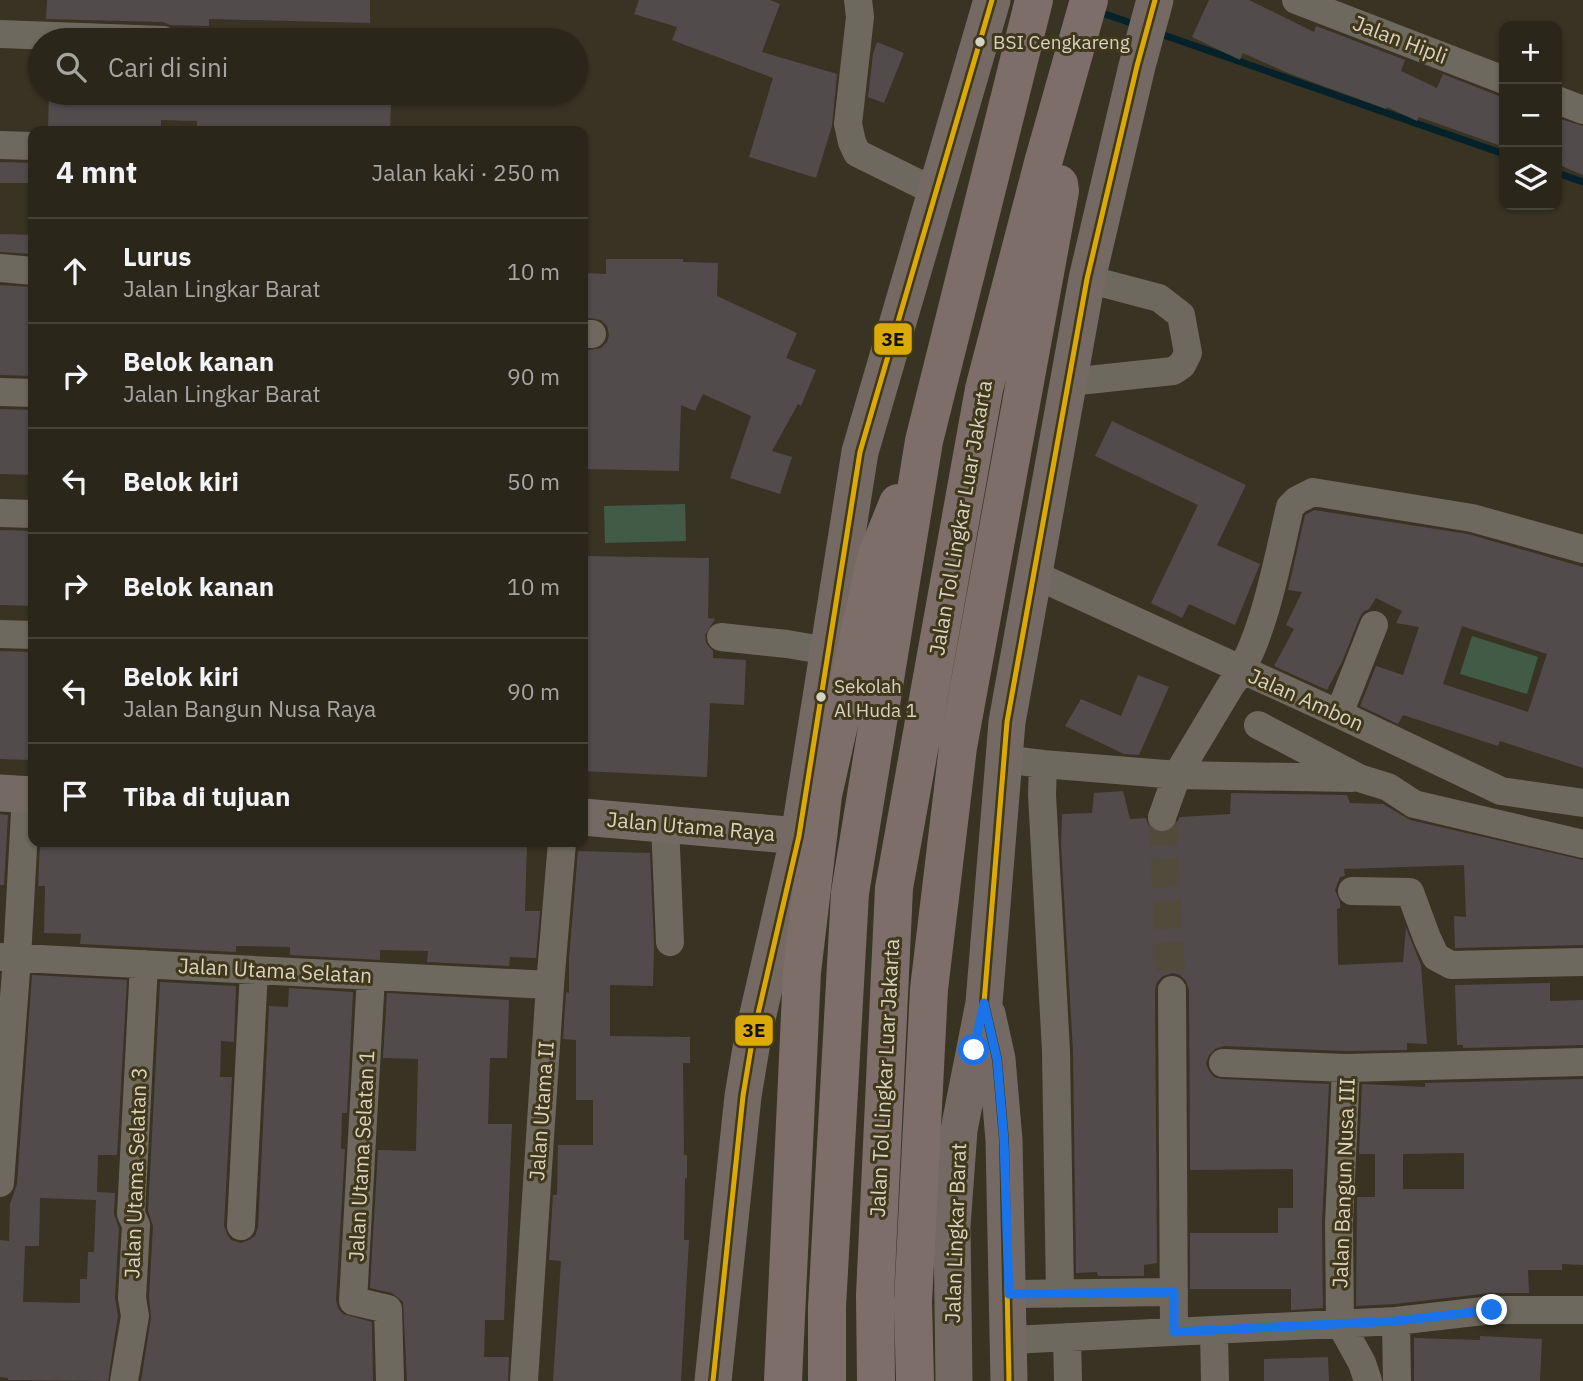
<!DOCTYPE html>
<html lang="id">
<meta charset="utf-8">
<style>
:root{--surface:#2a261a;--page:#363227;--text:#f1f3f6;--muted:#a5a5a2;--line:#464339}
body{margin:0;font-family:"IBM Plex Sans",sans-serif;background:var(--page);color:var(--text)}
.controls{position:absolute;right:21px;top:21px;display:grid;overflow:hidden;border-radius:14px;box-shadow:0 2px 5px #0004}
.controls button{width:63px;height:63px;display:grid;place-items:center;padding:0;border:0;border-bottom:2px solid var(--line);background:var(--surface);color:var(--text);font:35px sans-serif}
.stop{position:absolute;width:21px;height:21px;margin:-16px;border:5px solid #1a73e8;border-radius:50%;background:#fff}
.stop.end{background:#1a73e8;border-color:#fff;box-shadow:0 2px 7px #0008}
.list{margin:0;padding:0;list-style:none}
h2{display:flex;justify-content:space-between;align-items:center;height:91px;margin:0;padding:0 28px;font-size:30px}
h2 small{font-size:23px;font-weight:400;color:var(--muted)}
.list li{display:grid;grid-template-columns:46px 1fr auto;gap:21px;align-items:center;box-sizing:border-box;height:105px;padding:0 28px;border-top:2px solid var(--line)}
.list b{display:block;font-size:26px;white-space:nowrap}
.list p{margin:0;font-size:23px;white-space:nowrap;color:var(--muted)}
.list em{font-size:23px;font-style:normal;color:var(--muted)}
.icon{flex:none;width:38px;height:38px;fill:none;stroke:currentColor;stroke-width:2;stroke-linecap:round;stroke-linejoin:round}
.map{position:relative;flex:none;width:1583px;height:1381px;overflow:hidden}
.search{position:absolute;background:var(--surface);box-shadow:0 2px 5px #0004;left:28px;top:28px;width:560px;height:77px;display:flex;align-items:center;gap:18px;box-sizing:border-box;padding:0 24px;border-radius:38px;color:var(--muted);font-size:26px}
.panel{position:absolute;background:var(--surface);box-shadow:0 2px 5px #0004;left:28px;top:126px;width:560px;height:721px;border-radius:14px}
.map>svg:first-child{display:block}
</style>
<div class="map">
<svg width="1583" height="1381" viewBox="0 0 1583 1381">
<rect width="100%" height="100%" fill="#383323"/>
<path fill="#415b47" d="M 685,504 L 686,541 L 605,543 L 604,506 Z
M 1472,636 L 1538,657 L 1527,694 L 1460,674 Z"/>
<g fill="none" stroke-linecap="round" stroke-linejoin="round">
<path stroke="#05222b" stroke-width="7" d="M 1099,12 L 1137,25
M 1158,33 L 1504,154
M 1557,173 L 1583,182"/>
</g>
<path fill="#514c4b" fill-rule="evenodd" d="M 47,0 L 370,0 L 370,23 L 209,19 L 209,26 L 170,25 L 163,22 L 46,19 Z
M 639,0 L 770,0 L 780,4 L 762,52 L 837,74 L 832,126 L 816,178 L 749,157 L 773,78 L 672,40 L 677,27 L 634,14 Z
M 1209,0 L 1249,0 L 1314,32 L 1316,26 L 1405,60 L 1401,71 L 1437,88 L 1443,74 L 1504,98 L 1504,147 L 1419,117 L 1417,121 L 1387,107 L 1386,109 L 1288,73 L 1243,53 L 1240,60 L 1192,37 Z
M 877,42 L 904,53 L 884,103 L 868,97 L 873,54 Z
M 49,93 L 97,93 L 97,97 L 163,99 L 173,98 L 173,93 L 356,93 L 356,100 L 391,101 L 390,131 L 197,131 L 197,121 L 161,120 L 161,131 L 48,131 Z
M 1557,118 L 1583,126 L 1583,175 L 1557,164 Z
M 0,162 L 33,163 L 33,183 L 0,183 Z
M 0,234 L 33,235 L 33,254 L 0,252 Z
M 606,259 L 683,259 L 683,262 L 718,263 L 717,296 L 797,333 L 786,358 L 816,370 L 801,406 L 798,404 L 772,451 L 792,457 L 780,494 L 730,478 L 751,416 L 703,394 L 695,411 L 681,405 L 679,471 L 583,469 L 583,351 L 601,348 L 607,342 L 609,335 L 607,326 L 601,320 L 583,317 L 583,273 L 606,274 Z
M 0,285 L 33,287 L 33,376 L 0,375 Z
M 0,409 L 33,410 L 33,475 L 0,474 Z
M 1112,421 L 1246,485 L 1217,545 L 1260,564 L 1235,625 L 1189,604 L 1182,618 L 1151,603 L 1198,505 L 1095,456 Z
M 1314,510 L 1468,534 L 1583,567 L 1583,768 L 1500,741 L 1498,746 L 1403,715 L 1398,724 L 1360,706 L 1376,666 L 1403,675 L 1419,627 L 1396,623 L 1402,611 L 1376,598 L 1369,609 L 1363,612 L 1359,619 L 1342,662 L 1327,690 L 1274,666 L 1294,629 L 1286,625 L 1302,592 L 1288,590 L 1305,515 ZM 1462,626 L 1547,654 L 1528,712 L 1443,684 Z
M 0,530 L 33,531 L 33,606 L 0,605 Z
M 583,556 L 709,558 L 708,618 L 715,619 L 705,635 L 706,643 L 713,651 L 713,658 L 746,660 L 744,705 L 710,703 L 707,777 L 583,771 Z
M 0,651 L 33,652 L 31,760 L 0,759 Z
M 1138,675 L 1169,687 L 1139,755 L 1124,754 L 1065,726 L 1081,699 L 1121,716 Z
M 1123,791 L 1130,819 L 1146,818 L 1149,827 L 1157,833 L 1164,833 L 1172,830 L 1180,817 L 1230,814 L 1231,793 L 1347,795 L 1350,803 L 1383,804 L 1410,820 L 1583,860 L 1583,945 L 1455,948 L 1454,916 L 1466,917 L 1464,865 L 1344,869 L 1345,876 L 1340,877 L 1335,890 L 1340,902 L 1340,908 L 1337,909 L 1338,965 L 1403,962 L 1406,928 L 1421,965 L 1427,1044 L 1407,1043 L 1407,1050 L 1346,1051 L 1224,1046 L 1215,1049 L 1209,1055 L 1206,1063 L 1209,1071 L 1214,1077 L 1222,1079 L 1329,1084 L 1322,1222 L 1323,1308 L 1291,1310 L 1291,1289 L 1190,1289 L 1190,1233 L 1278,1233 L 1278,1208 L 1293,1208 L 1293,1169 L 1190,1170 L 1189,990 L 1186,981 L 1180,975 L 1173,973 L 1163,976 L 1157,982 L 1155,990 L 1157,1263 L 1144,1265 L 1144,1276 L 1098,1276 L 1097,1272 L 1076,1273 L 1073,1051 L 1061,845 L 1062,814 L 1092,813 L 1094,793 Z
M 0,814 L 8,815 L 4,885 L 0,885 Z
M 40,842 L 527,842 L 525,911 L 540,911 L 536,958 L 510,957 L 509,966 L 427,962 L 428,951 L 380,950 L 380,960 L 290,955 L 290,947 L 236,946 L 236,952 L 80,944 L 81,934 L 44,933 L 45,886 L 38,886 Z
M 578,851 L 650,853 L 654,946 L 653,986 L 610,985 L 610,1036 L 690,1037 L 690,1063 L 683,1063 L 684,1155 L 687,1155 L 687,1178 L 685,1178 L 684,1240 L 689,1240 L 681,1381 L 553,1381 L 561,1261 L 549,1260 L 553,1195 L 557,1195 L 558,1145 L 593,1145 L 593,1100 L 576,1100 L 576,1040 L 563,1039 L 566,992 L 569,993 L 569,959 Z
M 32,975 L 127,980 L 117,1155 L 98,1155 L 97,1192 L 115,1193 L 114,1214 L 119,1228 L 115,1297 L 118,1316 L 108,1381 L 8,1380 L 8,1378 L 0,1377 L 0,1240 L 9,1241 L 10,1204 L 17,1184 ZM 40,1198 L 96,1200 L 94,1252 L 88,1252 L 87,1279 L 80,1279 L 80,1303 L 23,1302 L 25,1246 L 39,1246 Z
M 160,982 L 236,986 L 234,1042 L 221,1041 L 220,1077 L 232,1077 L 224,1226 L 227,1234 L 231,1240 L 241,1243 L 249,1240 L 255,1236 L 258,1227 L 269,1006 L 288,1007 L 289,988 L 353,992 L 347,1113 L 342,1113 L 341,1149 L 345,1149 L 336,1300 L 338,1308 L 343,1314 L 372,1322 L 373,1381 L 141,1381 L 151,1318 L 149,1297 L 153,1226 L 148,1211 Z
M 1550,983 L 1550,1001 L 1583,1000 L 1583,1045 L 1463,1048 L 1463,1045 L 1457,1045 L 1455,985 Z
M 387,993 L 509,1000 L 507,1058 L 490,1058 L 488,1124 L 512,1124 L 504,1320 L 485,1320 L 484,1357 L 509,1357 L 508,1381 L 407,1381 L 403,1302 L 392,1293 L 370,1288 L 378,1150 L 416,1151 L 418,1059 L 383,1058 Z
M 1583,1079 L 1583,1265 L 1562,1264 L 1562,1270 L 1528,1270 L 1529,1293 L 1490,1293 L 1395,1304 L 1356,1306 L 1357,1197 L 1375,1197 L 1375,1154 L 1359,1154 L 1362,1084 L 1425,1087 L 1425,1083 ZM 1464,1153 L 1464,1189 L 1403,1189 L 1403,1154 Z
M 1480,1336 L 1542,1339 L 1540,1381 L 1414,1381 L 1414,1338 L 1480,1340 Z
M 1328,1357 L 1329,1381 L 1264,1381 L 1264,1359 Z"/>
<g fill="none" stroke-linecap="round" stroke-linejoin="round">
<path stroke="#504b3b" stroke-width="28" stroke-dasharray="28 14" stroke-linecap="butt" d="M 1162,817 L 1172,990"/>
<path stroke="#6e695e" stroke-width="28" d="M 858,0 L 860,17 L 848,124 L 852,142 L 857,153 L 936,192
M 1296,0 L 1504,80
M 0,34 L 163,40
M 1557,100 L 1583,110
M 0,145 L 33,146
M 0,268 L 33,271
M 583,334 L 592,334
M 1069,382 L 1173,371 L 1182,365 L 1188,353 L 1181,315 L 1159,298 L 1087,279
M 0,392 L 33,393
M 0,513 L 33,514
M 1035,575 L 1339,714 L 1501,791 L 1583,803
M 0,634 L 33,635
M 721,637 L 787,644 L 828,651
M 1339,714 L 1374,625
M 1258,725 L 1359,778 L 1388,787 L 1414,804 L 1583,844
M 1004,759 L 1043,764 L 1177,775 L 1231,685 C 1263,645 1278,557 1290,507 L 1297,500 L 1313,492 L 1472,518 L 1583,549
M 1043,764 L 1042,795 L 1056,1051 L 1060,1294
M 1162,817 L 1177,775 L 1352,778
M 665,824 L 670,942
M 1352,891 L 1410,892 L 1427,938 L 1436,957 L 1451,965 L 1583,962
M 0,957 L 550,985
M 371,976 L 353,1301 L 388,1309 L 390,1381
M 1172,990 L 1174,1332
M 1223,1063 L 1346,1068 L 1583,1062
M 1346,1068 L 1339,1223 L 1340,1323 L 1362,1363 L 1368,1381
M 0,1183 L 17,958 L 26,794
M 241,1226 L 254,970
M 1008,1294 L 1174,1292
M 1396,1321 L 1397,1381
M 1214,1332 L 1215,1381
M 1067,1337 L 1068,1381
M 1009,1340 L 1396,1321 L 1492,1310 L 1583,1310
M 124,1381 L 135,1316 L 132,1298 L 136,1225 L 131,1214 L 144,964
M 524,1381 L 550,985 L 562,842"/>
<path stroke="#746a63" stroke-width="37" d="M 0,793 L 33,795
M 583,817 L 799,836
M 987,1014 L 997,1059 L 1004,1140 L 1009,1381
M 713,1381 L 743,1096 L 753,1036 L 799,836 L 860,452 L 992,0
M 954,1381 L 952,1226 L 959,1130 L 984,1003 L 1007,722 L 1087,279 L 1137,66 L 1155,0"/>
<path stroke="#7e6e6a" stroke-width="38" d="M 783,1381 L 802,972 L 823,795 L 877,555 L 898,503
M 827,1381 L 827,1307 L 850,893 L 924,441 L 1034,0
M 876,1381 L 875,1295 L 894,888 L 984,389 L 1043,163 L 1089,0
M 915,1381 L 913,1302 L 929,989 L 958,747 L 1060,191 L 1059,184"/>
<defs>
<path id="bus-1" d="M 713,1381 L 743,1096 L 753,1036 L 799,836 L 860,452 L 992,0
M 1009,1381 L 1004,1140 L 997,1059 L 984,1003 L 1007,722 L 1087,279 L 1137,66 L 1155,0"/>
</defs>
<use href="#bus-1" stroke="#41371a" stroke-width="10"/>
<use href="#bus-1" stroke="#dbaa07" stroke-width="5"/>
</g>
<g fill="none" stroke-linecap="round" stroke-linejoin="round">
<path stroke="#1a73e8" stroke-width="9" d="M 974,1050 L 984,1003 L 997,1059 L 1004,1140 L 1009,1294 L 1174,1292 L 1174,1332 L 1396,1321 L 1492,1310"/>
</g>
<g fill="#d7d2c1" stroke="#41371a" stroke-width="2.5">
<circle cx="980" cy="42" r="6"/>
<circle cx="821" cy="697" r="6"/>
</g>
<g text-anchor="middle" stroke-width="6" stroke-linejoin="round" paint-order="stroke">
<g font-size="19" fill="#d7d2c1" stroke="#41371a" text-anchor="start">
<text x="993" y="49">BSI Cengkareng</text>
<text x="834" y="693">Sekolah<tspan x="834" dy="24">Al Huda 1</tspan></text>
</g>
<g font-size="21" fill="#d7d2c1" stroke="#41371a">
<text transform="translate(1400 40) rotate(21)" y="7">Jalan Hipli</text>
<text transform="translate(961 518) rotate(-80)" y="7">Jalan Tol Lingkar Luar Jakarta</text>
<text transform="translate(1306 700) rotate(24)" y="7">Jalan Ambon</text>
<text transform="translate(691 827) rotate(5)" y="7">Jalan Utama Raya</text>
<text transform="translate(275 971) rotate(3)" y="7">Jalan Utama Selatan</text>
<text transform="translate(885 1078) rotate(-87)" y="7">Jalan Tol Lingkar Luar Jakarta</text>
<text transform="translate(542 1111) rotate(-86)" y="7">Jalan Utama II</text>
<text transform="translate(362 1156) rotate(-87)" y="7">Jalan Utama Selatan 1</text>
<text transform="translate(136 1173) rotate(-88)" y="7">Jalan Utama Selatan 3</text>
<text transform="translate(1344 1183) rotate(-88)" y="7">Jalan Bangun Nusa III</text>
<text transform="translate(956 1233) rotate(-88)" y="7">Jalan Lingkar Barat</text>
</g>
</g>
<g stroke="#41371a" stroke-width="2.5">
<rect x="873" y="322" width="40" height="34" rx="7" fill="#dbaa07"/>
<rect x="734" y="1014" width="40" height="33" rx="7" fill="#dbaa07"/>
</g>
<g font-size="19" text-anchor="middle" font-weight="bold" fill="#111">
<text x="893" y="346">3E</text>
<text x="754" y="1037">3E</text>
</g>
</svg>
<div class="controls">
<button>+</button>
<button>−</button>
<button><svg class="icon" aria-label="layers" viewBox="0 0 24 24"><path d="M12 4l9 5-9 5-9-5zM3 14l9 5 9-5"/></svg></button>
</div>
<div class="stop" style="left:974px;top:1050px"></div>
<div class="stop end" style="left:1492px;top:1310px"></div>
<div class="search"><svg class="icon" aria-label="search" viewBox="0 0 24 24"><circle cx="10" cy="10" r="6"/><path d="M15 15l6 6"/></svg>Cari di sini</div>
<section class="panel">
<h2>4 mnt<small>Jalan kaki · 250 m</small></h2>
<ul class="list">
<li><svg class="icon" aria-label="ahead" viewBox="0 0 24 24"><path d="M12 20V5M6 11l6-6 6 6"/></svg><div><b>Lurus</b><p>Jalan Lingkar Barat</p></div><em>10 m</em></li>
<li><svg class="icon" aria-label="right" viewBox="0 0 24 24"><path d="M7 20v-9h11M14 6l5 5-5 5"/></svg><div><b>Belok kanan</b><p>Jalan Lingkar Barat</p></div><em>90 m</em></li>
<li><svg class="icon" aria-label="left" viewBox="0 0 24 24"><path d="M17 20v-9H6M10 6l-5 5 5 5"/></svg><div><b>Belok kiri</b></div><em>50 m</em></li>
<li><svg class="icon" aria-label="right" viewBox="0 0 24 24"><path d="M7 20v-9h11M14 6l5 5-5 5"/></svg><div><b>Belok kanan</b></div><em>10 m</em></li>
<li><svg class="icon" aria-label="left" viewBox="0 0 24 24"><path d="M17 20v-9H6M10 6l-5 5 5 5"/></svg><div><b>Belok kiri</b><p>Jalan Bangun Nusa Raya</p></div><em>90 m</em></li>
<li><svg class="icon" aria-label="arrive" viewBox="0 0 24 24"><path d="M6 21V4h12l-3 4 3 4H6"/></svg><div><b>Tiba di tujuan</b></div></li>
</ul>
</section>
</div>
